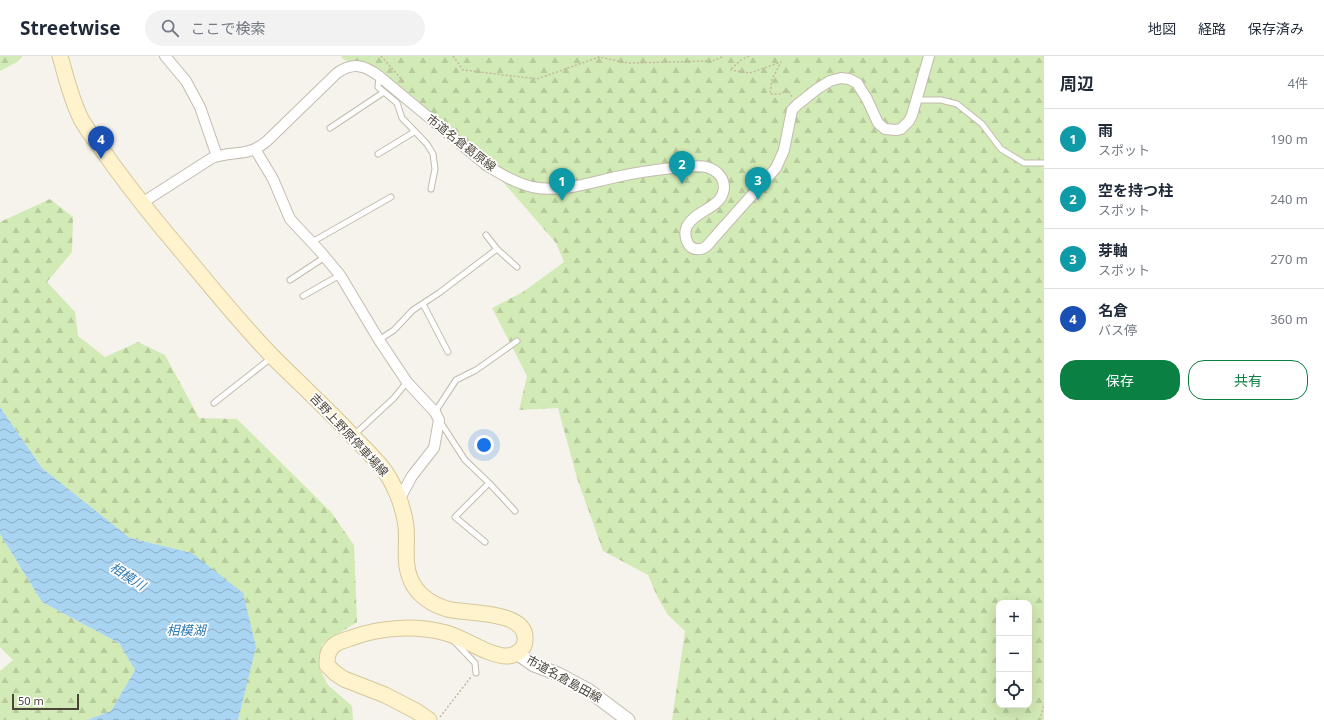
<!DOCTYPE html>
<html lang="ja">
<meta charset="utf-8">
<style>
:root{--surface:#fff;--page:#f2f2f3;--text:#1f2937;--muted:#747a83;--line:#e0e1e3;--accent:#0b8043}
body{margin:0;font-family:"Noto Sans","Noto Sans JP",sans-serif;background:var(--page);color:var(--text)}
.controls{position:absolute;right:12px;bottom:12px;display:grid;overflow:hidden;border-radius:8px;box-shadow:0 4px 16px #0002}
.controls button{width:36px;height:36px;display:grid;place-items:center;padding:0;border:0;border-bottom:1px solid var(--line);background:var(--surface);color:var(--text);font:20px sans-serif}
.scale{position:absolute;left:12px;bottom:10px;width:67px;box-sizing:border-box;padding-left:4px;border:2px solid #4b4439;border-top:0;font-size:11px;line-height:14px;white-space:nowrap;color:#4b4439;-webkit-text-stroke:3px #fff;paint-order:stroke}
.you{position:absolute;left:484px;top:389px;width:14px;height:14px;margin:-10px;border:3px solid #fff;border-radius:50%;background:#1a73e8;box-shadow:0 0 0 6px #1a73e833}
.badge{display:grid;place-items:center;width:26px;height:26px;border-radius:50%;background:var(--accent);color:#fff;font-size:13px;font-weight:700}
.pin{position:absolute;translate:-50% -33px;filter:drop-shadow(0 1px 2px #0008)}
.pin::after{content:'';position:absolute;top:21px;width:14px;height:12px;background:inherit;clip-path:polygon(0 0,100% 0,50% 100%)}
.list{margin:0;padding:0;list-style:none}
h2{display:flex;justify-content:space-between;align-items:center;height:52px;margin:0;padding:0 16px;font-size:17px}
h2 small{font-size:13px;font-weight:400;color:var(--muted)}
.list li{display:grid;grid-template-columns:26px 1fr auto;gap:12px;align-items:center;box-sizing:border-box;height:60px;padding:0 16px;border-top:1px solid var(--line)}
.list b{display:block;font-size:15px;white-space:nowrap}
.list p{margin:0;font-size:13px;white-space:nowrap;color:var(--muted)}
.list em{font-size:13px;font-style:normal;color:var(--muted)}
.actions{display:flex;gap:8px;padding:12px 16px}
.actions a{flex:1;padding:9px 0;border:1px solid var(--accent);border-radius:16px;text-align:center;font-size:14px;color:var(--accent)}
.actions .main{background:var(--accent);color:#fff}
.icon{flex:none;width:22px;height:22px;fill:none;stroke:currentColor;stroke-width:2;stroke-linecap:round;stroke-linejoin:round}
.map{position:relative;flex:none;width:1044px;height:664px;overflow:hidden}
header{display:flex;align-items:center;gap:24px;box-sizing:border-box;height:56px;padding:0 20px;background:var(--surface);border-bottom:1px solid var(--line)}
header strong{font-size:19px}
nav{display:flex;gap:22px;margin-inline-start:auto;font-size:14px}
.search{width:280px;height:36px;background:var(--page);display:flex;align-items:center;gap:10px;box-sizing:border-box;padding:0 14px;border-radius:22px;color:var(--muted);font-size:15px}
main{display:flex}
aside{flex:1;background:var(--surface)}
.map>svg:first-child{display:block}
</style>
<header>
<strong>Streetwise</strong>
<div class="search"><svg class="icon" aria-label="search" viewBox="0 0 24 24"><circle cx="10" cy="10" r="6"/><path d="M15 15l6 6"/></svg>ここで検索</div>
<nav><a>地図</a><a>経路</a><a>保存済み</a></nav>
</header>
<main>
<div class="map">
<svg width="1044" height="664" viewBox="0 0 1044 664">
<defs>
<pattern id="forest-firs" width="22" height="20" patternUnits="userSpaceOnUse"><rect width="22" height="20" fill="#d2eab5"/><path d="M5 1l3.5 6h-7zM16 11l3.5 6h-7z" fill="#b6ca9c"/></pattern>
<pattern id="water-waves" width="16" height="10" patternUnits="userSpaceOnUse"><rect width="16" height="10" fill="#a9d4f2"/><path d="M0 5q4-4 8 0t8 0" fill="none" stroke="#8caec5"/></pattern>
</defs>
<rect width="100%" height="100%" fill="#f6f3ec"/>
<path fill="url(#forest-firs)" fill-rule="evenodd" d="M 0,0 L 23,0 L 17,6 L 0,15 Z
M 341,0 L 1044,0 L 1044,664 L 672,664 L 685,575 L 668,559 L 657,540 L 648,519 L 603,495 L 577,422 L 558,352 L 519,354 L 527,320 L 492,252 L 523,236 L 564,206 L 556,187 L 491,112 L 414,41 L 343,3 ZM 999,547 L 1029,547 L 1029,649 L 999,649 Z
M 50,143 L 73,161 L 72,196 L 47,226 L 75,256 L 78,280 L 105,301 L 138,286 L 165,299 L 199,362 L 237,363 L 331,456 L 354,489 L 357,566 L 322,588 L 320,614 L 328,629 L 352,650 L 353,664 L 238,664 L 240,656 L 192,497 L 130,482 L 42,412 L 0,351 L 0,166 Z
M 0,478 L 42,546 L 119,587 L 135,614 L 111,655 L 87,664 L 0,664 L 0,615 L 13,604 L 0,591 Z"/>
<path fill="url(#water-waves)" d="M 0,351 L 42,412 L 130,482 L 192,497 L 243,537 L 256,591 L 238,664 L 87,664 L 111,655 L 135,614 L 119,587 L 42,546 L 0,478 Z"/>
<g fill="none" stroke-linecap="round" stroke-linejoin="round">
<defs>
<path id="service" d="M 379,20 L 378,31 L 397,47 L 402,62 L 427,88 L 433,98 L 435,113 L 431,133
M 917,44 L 941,44 L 957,48 L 982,68 L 1001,93 L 1024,107 L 1044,107
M 330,72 L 384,36
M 378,98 L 414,76
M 486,179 L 497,193
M 312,186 L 391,141
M 290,224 L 325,201
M 303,240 L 340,219
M 423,248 L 448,296
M 379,284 L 394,274 L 413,254 L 439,237 L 497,193 L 517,211
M 214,347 L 271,302
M 435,356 L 456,324 L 476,314 L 517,285
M 439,364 L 465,404 L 489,427 L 515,455
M 354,379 L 394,342 L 407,326
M 485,486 L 455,461 L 489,427
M 455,586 L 475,607 L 476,617"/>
<path id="minor" d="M 165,0 L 186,25 L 200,51 L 217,100
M 255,93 L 273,123 L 290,163 L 319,194 L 340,219 L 379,284 L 407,326 L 435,356 L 439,364 L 434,392 L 412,420 L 399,444
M 142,149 L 148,143 L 212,102 C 233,94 247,102 267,85 L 337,17 C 353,6 364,9 379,20 L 486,109 C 501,118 515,127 532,131 C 561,137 589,127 616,121 C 634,117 654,114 673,112 C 689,111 710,105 721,121 C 723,124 724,128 724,132 C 722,153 696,153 687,170 C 683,179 687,196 701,193 C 706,192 709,188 712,184 L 776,112 L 784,94 L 792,54 L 797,49 L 817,33 L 830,25 L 841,22 L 849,23 L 857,27 L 867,43 L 878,67 L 885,73 L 896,74 L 901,73 L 909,65 L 912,59 L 929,0"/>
<path id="tertiary" d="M 517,597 L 534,609 L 558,618 L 588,634 L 628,664"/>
<path id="secondary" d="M 60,0 C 66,21 71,43 81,63 C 90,79 103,94 113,109 C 135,139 158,168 183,197 C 212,232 241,268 273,301 C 297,325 322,348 346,373 C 357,385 370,397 381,410 C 394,426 403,449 406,470 C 408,491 402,511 414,530 C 421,541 434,549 447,553 C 466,558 528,554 525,584 C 525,593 517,599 508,600 C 490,601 465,582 446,577 C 416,569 380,571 351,582 C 345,584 337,586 333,590 C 327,596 327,602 327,609 L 335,617 L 344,623 L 385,639 L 416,655 L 429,664"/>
</defs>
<use href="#service" stroke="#c2bbae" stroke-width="7"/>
<use href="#minor" stroke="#c2bbae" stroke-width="12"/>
<use href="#tertiary" stroke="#c2bbae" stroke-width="15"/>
<use href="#secondary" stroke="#d6c79b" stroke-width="17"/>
<path stroke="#c4b79f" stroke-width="1.5" stroke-dasharray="2 2" stroke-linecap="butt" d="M 381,0 L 403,25 L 403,27
M 453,0 L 463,14 L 537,23 L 599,1 L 629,7 L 712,5 L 724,0
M 749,0 L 741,4 L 730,14 L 750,17 L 781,6 L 772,23 L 770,38 L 780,38 L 788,34 L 792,41
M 440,661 L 471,621
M 1040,664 L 1044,648"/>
<use href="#service" stroke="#fff" stroke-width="5"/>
<use href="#minor" stroke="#fff" stroke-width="10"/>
<use href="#tertiary" stroke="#fff" stroke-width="13"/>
<use href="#secondary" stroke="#fff3cd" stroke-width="15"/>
</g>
<g text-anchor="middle" stroke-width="3.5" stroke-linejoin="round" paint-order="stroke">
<g font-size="12" fill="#4b4439" stroke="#fff">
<text transform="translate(461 87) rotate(38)" y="4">市道名倉葛原線</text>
<text transform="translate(349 379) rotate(47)" y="4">吉野上野原停車場線</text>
<text transform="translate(564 623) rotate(29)" y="4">市道名倉島田線</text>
</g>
<g font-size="13" font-style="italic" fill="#2e7ab2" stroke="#fff">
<text transform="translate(128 520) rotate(33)" y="5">相模川</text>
<text x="186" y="579">相模湖</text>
</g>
</g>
</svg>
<div class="controls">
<button>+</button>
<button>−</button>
<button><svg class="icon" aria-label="locate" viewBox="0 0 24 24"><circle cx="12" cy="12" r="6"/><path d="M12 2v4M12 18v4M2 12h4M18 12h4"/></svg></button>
</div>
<div class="scale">50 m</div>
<div class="you"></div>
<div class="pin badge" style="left:562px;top:145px;background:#0f9aa8">1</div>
<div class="pin badge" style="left:682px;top:128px;background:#0f9aa8">2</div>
<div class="pin badge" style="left:758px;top:144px;background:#0f9aa8">3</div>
<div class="pin badge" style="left:101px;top:103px;background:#1a4fb4">4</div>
</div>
<aside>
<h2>周辺<small>4件</small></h2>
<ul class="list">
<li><span class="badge" style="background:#0f9aa8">1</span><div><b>雨</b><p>スポット</p></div><em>190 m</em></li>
<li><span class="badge" style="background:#0f9aa8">2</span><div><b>空を持つ柱</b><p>スポット</p></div><em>240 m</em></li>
<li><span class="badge" style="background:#0f9aa8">3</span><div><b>芽軸</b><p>スポット</p></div><em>270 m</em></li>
<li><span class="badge" style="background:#1a4fb4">4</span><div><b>名倉</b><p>バス停</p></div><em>360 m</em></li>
</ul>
<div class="actions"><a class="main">保存</a><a>共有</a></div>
</aside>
</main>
